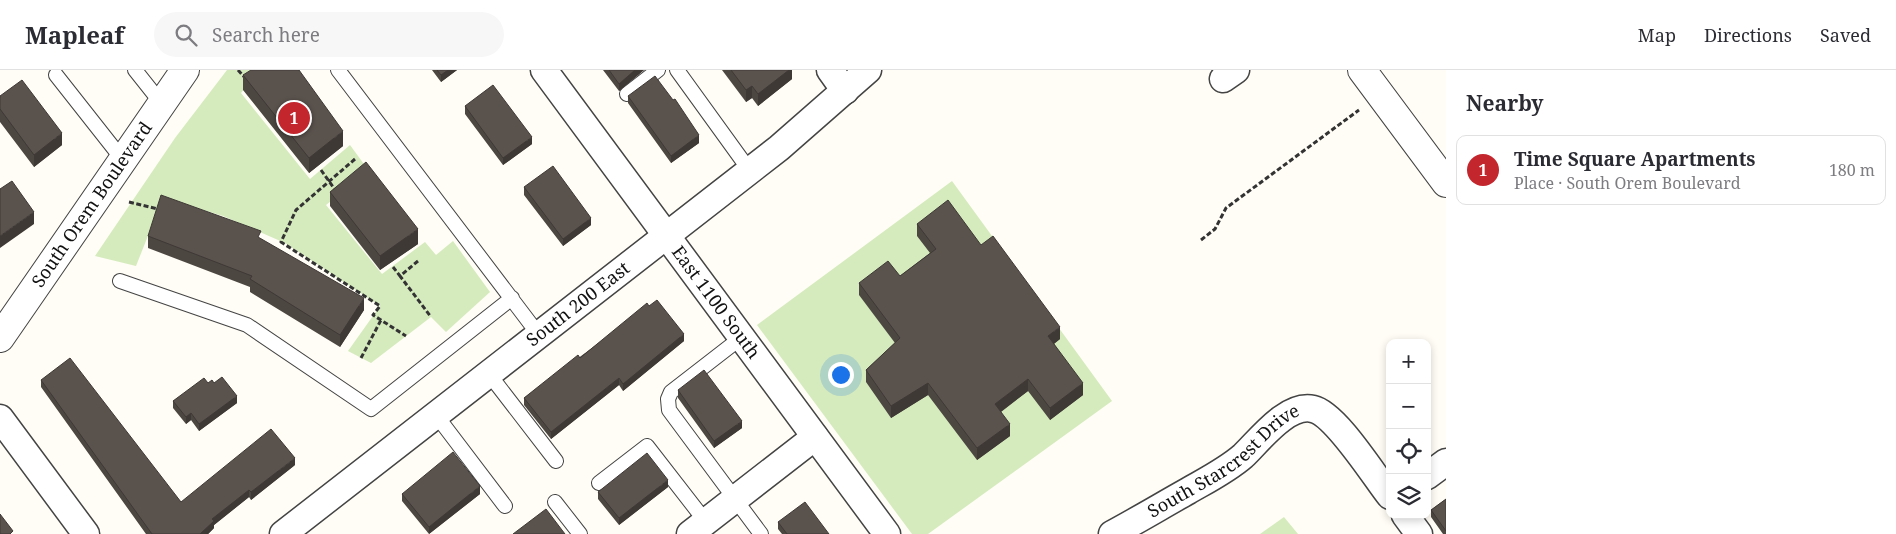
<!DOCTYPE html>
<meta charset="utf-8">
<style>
:root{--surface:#fff;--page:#f7f7f7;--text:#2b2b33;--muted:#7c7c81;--line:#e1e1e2;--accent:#c4262e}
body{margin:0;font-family:"Noto Serif",serif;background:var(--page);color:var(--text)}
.controls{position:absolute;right:15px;bottom:15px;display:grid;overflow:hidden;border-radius:10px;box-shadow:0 2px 8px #0003}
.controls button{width:45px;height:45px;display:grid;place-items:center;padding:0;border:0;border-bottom:1px solid var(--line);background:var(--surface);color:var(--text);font:25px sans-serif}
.you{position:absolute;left:840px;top:304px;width:18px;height:18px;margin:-12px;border:4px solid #fff;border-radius:50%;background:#1a73e8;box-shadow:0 0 0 8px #1a73e833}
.badge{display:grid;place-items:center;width:32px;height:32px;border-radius:50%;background:var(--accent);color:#fff;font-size:16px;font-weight:700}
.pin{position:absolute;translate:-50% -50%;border:2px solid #fff;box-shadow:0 1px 5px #0006}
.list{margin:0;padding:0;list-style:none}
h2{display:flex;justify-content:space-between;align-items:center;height:65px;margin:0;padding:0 20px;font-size:21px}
h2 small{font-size:16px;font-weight:400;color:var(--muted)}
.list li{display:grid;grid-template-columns:32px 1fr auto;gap:15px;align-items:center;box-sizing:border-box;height:70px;margin:0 10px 10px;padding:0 10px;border:1px solid var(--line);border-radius:10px}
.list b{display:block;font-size:19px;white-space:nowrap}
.list p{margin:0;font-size:16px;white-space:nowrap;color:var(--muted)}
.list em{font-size:16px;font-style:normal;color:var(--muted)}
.icon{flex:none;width:28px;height:28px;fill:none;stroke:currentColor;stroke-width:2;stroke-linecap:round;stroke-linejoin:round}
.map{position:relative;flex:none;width:1446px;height:464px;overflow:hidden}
header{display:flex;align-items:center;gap:30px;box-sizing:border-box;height:70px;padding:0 25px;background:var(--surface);border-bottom:1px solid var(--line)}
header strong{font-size:24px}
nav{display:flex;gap:28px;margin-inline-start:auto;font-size:18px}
.search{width:350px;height:45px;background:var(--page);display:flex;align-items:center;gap:12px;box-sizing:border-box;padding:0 18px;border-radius:28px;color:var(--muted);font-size:19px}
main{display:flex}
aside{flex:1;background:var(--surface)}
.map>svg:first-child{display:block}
</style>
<header>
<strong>Mapleaf</strong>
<div class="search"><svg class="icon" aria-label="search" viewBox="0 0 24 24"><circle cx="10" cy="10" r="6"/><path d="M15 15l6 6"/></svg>Search here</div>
<nav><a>Map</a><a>Directions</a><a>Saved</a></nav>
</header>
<main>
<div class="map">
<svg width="1446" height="464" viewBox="0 0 1446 464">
<rect width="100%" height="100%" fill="#fffdf5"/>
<path fill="#d5ebbd" d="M 227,0 L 255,0 L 249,13 L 241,23 L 310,109 L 350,75 L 369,101 L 326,135 L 382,204 L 425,172 L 436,185 L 453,171 L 490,222 L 446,262 L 431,247 L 371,293 L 348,281 L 380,236 L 285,173 L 223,146 L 163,128 L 136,196 L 95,186 L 175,68 Z
M 952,111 L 1112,331 L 928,464 L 912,464 L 757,255 Z
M 1284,447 L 1298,464 L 1260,464 Z"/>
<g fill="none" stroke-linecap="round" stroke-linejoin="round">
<defs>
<path id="service" d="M 135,0 L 162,34
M 338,0 L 539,265
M 677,0 L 750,101
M 56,5 L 123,90
M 627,24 L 658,0
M 120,211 L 247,255 L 371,339 L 512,228
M 742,267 L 671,322 L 668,329 L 669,340 L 761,464
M 489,304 L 556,391
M 436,345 L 505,436
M 599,413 L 647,376 L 706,452
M 555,432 L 580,464"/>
<g id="minor">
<path id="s1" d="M 544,0 L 887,464"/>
<path d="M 830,0 L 845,21"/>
<path d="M 1223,9 L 1236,0"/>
<path d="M 0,348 L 86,464"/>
<path d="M 1427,406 L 1446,392"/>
<path d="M 1405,445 L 1419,464"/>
<path id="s2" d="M 283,464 L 779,78 L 868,0"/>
<path d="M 690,464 L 815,367"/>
<path id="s3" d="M 1112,464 C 1138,450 1163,435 1188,421 C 1207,410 1227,400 1243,386 C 1259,371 1287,333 1313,339 C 1336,344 1374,406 1390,426"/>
</g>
<g id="tertiary">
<path d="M 1362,0 L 1446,113"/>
<path id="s4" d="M 0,268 L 185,0"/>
</g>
</defs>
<use href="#service" stroke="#444" stroke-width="16"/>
<use href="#minor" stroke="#444" stroke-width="29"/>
<use href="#tertiary" stroke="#444" stroke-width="30"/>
<path stroke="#333" stroke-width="3" stroke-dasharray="5 2.5" stroke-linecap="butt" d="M 238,0 L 246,9
M 355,89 L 296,140 L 281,172 L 380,236 L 373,245 L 406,266
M 321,100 L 336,121
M 129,132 L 158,139
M 1201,170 L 1215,159 L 1226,138 L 1359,40
M 418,191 L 400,206 L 431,247
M 393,197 L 400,206
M 361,288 L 381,250"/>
<use href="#service" stroke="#fff" stroke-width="14"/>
<use href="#minor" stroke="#fff" stroke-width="26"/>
<use href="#tertiary" stroke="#fff" stroke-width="28"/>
</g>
<path fill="#4d4742" d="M 432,0 L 457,0 L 441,12 Z
M 603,0 L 644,0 L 619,21 Z
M 722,0 L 792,0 L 792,9 L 758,36 L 752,28 L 746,32 Z
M 243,5 L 343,76 L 309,103 L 243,20 Z
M 0,26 L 62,75 L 34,97 L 0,52 Z
M 628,26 L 699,73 L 671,93 L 628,33 Z
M 465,36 L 532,74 L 503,95 L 465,44 Z
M 524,117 L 591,155 L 563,176 L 524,125 Z
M 330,122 L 418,174 L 380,200 L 330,136 Z
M 917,154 L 981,175 L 1060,269 L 1054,274 L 1083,325 L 1050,350 L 1028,321 L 1001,342 L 1010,366 L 977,390 L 928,325 L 891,348 L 866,312 L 866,300 L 895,273 L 859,225 L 859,213 L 900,206 L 930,183 L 917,166 Z
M 148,166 L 261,169 L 364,240 L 340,277 L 250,222 L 250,217 L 148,178 Z
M 649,236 L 684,271 L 623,321 L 619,315 L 551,369 L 524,335 L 524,328 Z
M 41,310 L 181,432 L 295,395 L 251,430 L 249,427 L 214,455 L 214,458 L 208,464 L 146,464 L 41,317 Z
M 208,313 L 214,313 L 237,333 L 199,361 L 191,350 L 186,354 L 173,338 L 173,331 Z
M 678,320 L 742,358 L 714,378 L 678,328 Z
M 668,417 L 619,455 L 598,429 L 598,422 Z
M 402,424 L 480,424 L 429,464 L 402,431 Z
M 1446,429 L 1446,464 L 1443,464 L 1431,447 L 1431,440 Z
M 778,452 L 829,464 L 782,464 L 778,459 Z"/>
<path fill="#3f3936" d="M 448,0 L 457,0 L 441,12 L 441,5 Z
M 635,0 L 644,0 L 619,21 L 619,14 Z
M 789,0 L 792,0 L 792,9 L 758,36 L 758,24 Z
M 752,16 L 752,28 L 746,32 L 746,20 Z
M 343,61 L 343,76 L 309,103 L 309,88 Z
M 62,63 L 62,75 L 34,97 L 34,85 Z
M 699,65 L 699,73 L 671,93 L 671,86 Z
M 532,67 L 532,74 L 503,95 L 503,88 Z
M 34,142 L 34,154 L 0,178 L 0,166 Z
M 591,148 L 591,155 L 563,176 L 563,169 Z
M 418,159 L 418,174 L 380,200 L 380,186 Z
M 364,228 L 364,240 L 340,277 L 340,265 Z
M 1060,257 L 1060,269 L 1048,278 L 1048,266 Z
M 684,264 L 684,271 L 623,321 L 623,314 Z
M 619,308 L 619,315 L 551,369 L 551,362 Z
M 1028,309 L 1028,321 L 995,346 L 995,334 Z
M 928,313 L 928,325 L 891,348 L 891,336 Z
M 1083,313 L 1083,325 L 1050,350 L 1050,338 Z
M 237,326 L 237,333 L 199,361 L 199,354 Z
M 191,343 L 191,350 L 186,354 L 186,347 Z
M 742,351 L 742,358 L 714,378 L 714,371 Z
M 1010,354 L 1010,366 L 977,390 L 977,378 Z
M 295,388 L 295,395 L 251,430 L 251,422 Z
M 668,410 L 668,417 L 619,455 L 619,448 Z
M 480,416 L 480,424 L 429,464 L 429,457 Z
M 249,420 L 249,427 L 214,455 L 214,458 L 208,464 L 200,464 L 212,449 Z"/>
<path fill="#5a524d" stroke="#3f3936" d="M 251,0 L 299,0 L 343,61 L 309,88 L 243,5 Z
M 437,0 L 448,0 L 441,5 Z
M 609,0 L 635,0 L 619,14 Z
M 731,0 L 789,0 L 758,24 L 752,16 L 746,20 Z
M 655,6 L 673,30 L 675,29 L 699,65 L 671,86 L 628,26 Z
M 22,10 L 62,63 L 34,85 L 0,39 L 0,26 Z
M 493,15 L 532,67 L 503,88 L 465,36 Z
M 366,92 L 418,159 L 380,186 L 330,122 Z
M 553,96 L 591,148 L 563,169 L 524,117 Z
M 12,111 L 34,142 L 0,166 L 0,119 Z
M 161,125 L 261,161 L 258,167 L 364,228 L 340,265 L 250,209 L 252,206 L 148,166 Z
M 948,130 L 981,175 L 993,166 L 1060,257 L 1048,266 L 1083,313 L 1050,338 L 1028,309 L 995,334 L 1010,354 L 977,378 L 928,313 L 891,336 L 866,300 L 900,268 L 859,213 L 888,191 L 900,206 L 936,179 L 917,154 Z
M 657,230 L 684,264 L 623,314 L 619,308 L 551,362 L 524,328 L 578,285 L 580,288 L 647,233 L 649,236 Z
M 70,288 L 181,432 L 271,359 L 295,388 L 251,422 L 249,420 L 212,449 L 214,451 L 200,464 L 152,464 L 41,310 Z
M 704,300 L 742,351 L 714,371 L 678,320 Z
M 222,307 L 237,326 L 199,354 L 191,343 L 186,347 L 173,331 L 204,308 L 208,313 L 212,310 L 214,313 Z
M 453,382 L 480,416 L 429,457 L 402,424 Z
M 647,383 L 668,410 L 619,448 L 598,422 Z
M 1446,429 L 1446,461 L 1431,440 Z
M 805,432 L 829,464 L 787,464 L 778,452 Z
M 546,439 L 565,464 L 513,464 Z
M 0,444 L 13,461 L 10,464 L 0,464 Z"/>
<g text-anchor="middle" stroke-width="5" stroke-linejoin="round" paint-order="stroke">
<g font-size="18" fill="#111" stroke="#fff">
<text dy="6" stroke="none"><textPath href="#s4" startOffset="162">South Orem Boulevard</textPath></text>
<text dy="6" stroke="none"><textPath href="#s1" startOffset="289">East 1100 South</textPath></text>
<text dy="6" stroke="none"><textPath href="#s2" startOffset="374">South 200 East</textPath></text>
<text dy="6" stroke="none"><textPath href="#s3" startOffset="134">South Starcrest Drive</textPath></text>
</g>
</g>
</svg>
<div class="controls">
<button>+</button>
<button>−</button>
<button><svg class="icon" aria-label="locate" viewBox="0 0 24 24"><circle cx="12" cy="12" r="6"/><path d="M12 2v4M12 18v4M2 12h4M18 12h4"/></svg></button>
<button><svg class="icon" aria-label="layers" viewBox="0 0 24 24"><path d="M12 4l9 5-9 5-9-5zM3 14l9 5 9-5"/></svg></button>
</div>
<div class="you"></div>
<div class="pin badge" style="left:294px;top:48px">1</div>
</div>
<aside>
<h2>Nearby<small></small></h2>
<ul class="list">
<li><span class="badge">1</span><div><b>Time Square Apartments</b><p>Place · South Orem Boulevard</p></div><em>180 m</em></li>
</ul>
</aside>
</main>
